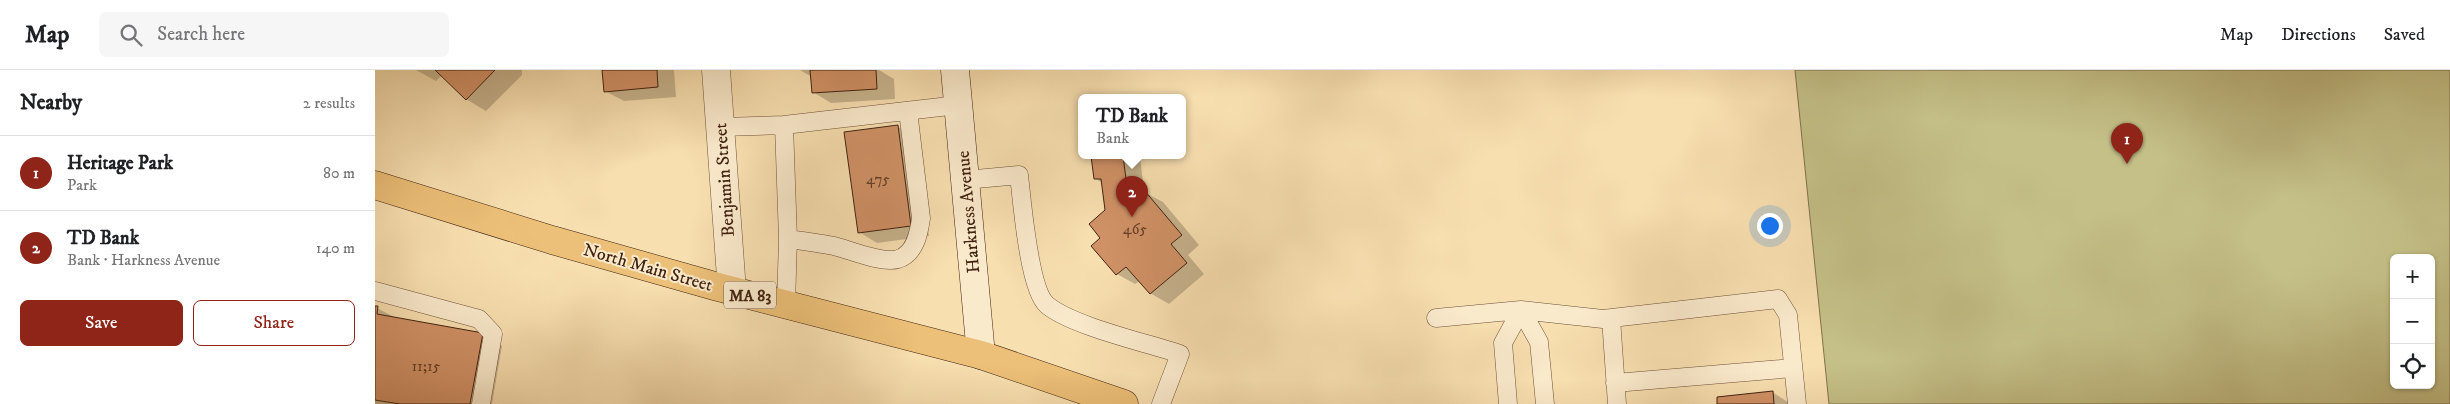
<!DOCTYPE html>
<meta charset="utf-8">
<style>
:root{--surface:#fff;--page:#f6f6f6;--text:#202124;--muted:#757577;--line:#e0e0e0;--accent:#8f2418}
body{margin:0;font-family:"IM FELL DW Pica",serif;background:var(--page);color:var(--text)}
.controls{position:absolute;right:15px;bottom:15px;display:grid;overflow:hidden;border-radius:8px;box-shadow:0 1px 4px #0004}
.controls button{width:45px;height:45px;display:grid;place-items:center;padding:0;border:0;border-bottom:1px solid var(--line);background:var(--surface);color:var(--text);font:25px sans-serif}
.you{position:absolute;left:1394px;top:155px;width:18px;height:18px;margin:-12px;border:4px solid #fff;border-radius:50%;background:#1a73e8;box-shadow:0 0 0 8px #1a73e833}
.badge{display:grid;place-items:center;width:32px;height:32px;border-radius:50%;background:var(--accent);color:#fff;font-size:16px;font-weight:700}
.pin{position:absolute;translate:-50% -41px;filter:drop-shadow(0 1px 2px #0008)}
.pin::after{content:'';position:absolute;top:26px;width:18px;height:15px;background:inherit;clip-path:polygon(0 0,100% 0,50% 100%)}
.popup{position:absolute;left:703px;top:24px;width:108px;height:65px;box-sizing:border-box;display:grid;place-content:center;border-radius:8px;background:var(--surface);filter:drop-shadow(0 1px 4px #0005);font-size:16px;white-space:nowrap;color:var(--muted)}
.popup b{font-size:19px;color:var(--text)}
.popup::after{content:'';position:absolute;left:50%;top:100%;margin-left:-10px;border:10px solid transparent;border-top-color:var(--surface)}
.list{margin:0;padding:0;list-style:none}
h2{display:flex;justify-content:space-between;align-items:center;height:65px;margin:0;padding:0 20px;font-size:21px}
h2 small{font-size:16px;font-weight:400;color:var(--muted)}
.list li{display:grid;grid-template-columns:32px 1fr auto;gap:15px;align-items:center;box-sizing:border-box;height:75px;padding:0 20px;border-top:1px solid var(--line)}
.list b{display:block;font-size:19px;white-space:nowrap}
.list p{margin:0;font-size:16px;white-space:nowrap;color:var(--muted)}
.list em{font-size:16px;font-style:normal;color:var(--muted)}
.actions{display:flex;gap:10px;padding:15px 20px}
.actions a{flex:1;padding:11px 0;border:1px solid var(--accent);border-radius:8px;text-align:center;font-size:18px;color:var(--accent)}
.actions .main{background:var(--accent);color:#fff}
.icon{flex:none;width:28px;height:28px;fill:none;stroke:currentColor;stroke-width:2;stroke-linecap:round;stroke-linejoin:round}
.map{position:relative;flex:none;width:2075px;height:334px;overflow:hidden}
header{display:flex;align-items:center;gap:30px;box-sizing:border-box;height:70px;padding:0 25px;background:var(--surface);border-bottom:1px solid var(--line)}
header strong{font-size:24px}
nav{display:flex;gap:28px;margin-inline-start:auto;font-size:18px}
.search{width:350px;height:45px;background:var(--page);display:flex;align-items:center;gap:12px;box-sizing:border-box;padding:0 18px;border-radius:8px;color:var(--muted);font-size:19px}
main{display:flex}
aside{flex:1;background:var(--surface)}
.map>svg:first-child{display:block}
</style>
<header>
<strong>Map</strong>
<div class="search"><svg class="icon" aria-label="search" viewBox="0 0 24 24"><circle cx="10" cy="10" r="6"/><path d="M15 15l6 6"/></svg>Search here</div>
<nav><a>Map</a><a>Directions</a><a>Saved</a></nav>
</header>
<main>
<aside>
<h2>Nearby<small>2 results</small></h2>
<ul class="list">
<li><span class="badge">1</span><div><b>Heritage Park</b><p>Park</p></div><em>80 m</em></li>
<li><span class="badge">2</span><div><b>TD Bank</b><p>Bank · Harkness Avenue</p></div><em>140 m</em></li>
</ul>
<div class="actions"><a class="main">Save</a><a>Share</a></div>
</aside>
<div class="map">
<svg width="2075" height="334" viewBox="0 0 2075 334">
<rect width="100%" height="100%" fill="#f8dfb0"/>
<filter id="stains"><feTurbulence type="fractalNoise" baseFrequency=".004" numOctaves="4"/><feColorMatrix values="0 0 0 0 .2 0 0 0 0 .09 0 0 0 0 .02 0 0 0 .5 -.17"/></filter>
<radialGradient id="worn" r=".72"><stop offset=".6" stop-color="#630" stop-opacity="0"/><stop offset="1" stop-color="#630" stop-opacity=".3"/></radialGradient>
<path fill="#c4c087" stroke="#82714c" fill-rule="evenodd" d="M 1420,0 L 2075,0 L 2075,334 L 1454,334 ZM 2019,188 L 2056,188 L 2056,315 L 2019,315 Z"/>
<path fill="#0003" d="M 41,0 L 147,0 L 147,5 L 111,41 L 91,29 L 67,5 L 61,11 Z
M 229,0 L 299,0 L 301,27 L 249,31 L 230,21 Z
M 425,0 L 504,0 L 519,9 L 520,29 L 456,33 L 438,22 L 437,7 Z
M 523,57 L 541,67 L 554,166 L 502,173 L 484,162 Z
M 717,86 L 765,86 L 769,122 L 788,132 L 824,175 L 813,185 L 829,204 L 794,234 L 775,223 L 765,211 L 760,214 L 742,204 L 727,168 L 731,141 L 727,113 L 720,108 Z
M 0,237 L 23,249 L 107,264 L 127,276 L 117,334 L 0,334 Z
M 1397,322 L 1416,334 L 1344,334 Z"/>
<path fill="#d09166" stroke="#412210" d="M 60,0 L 120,0 L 91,30 Z
M 227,0 L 282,0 L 283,17 L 229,22 Z
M 435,0 L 501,0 L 502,19 L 437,23 Z
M 523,55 L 536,156 L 483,163 L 469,62 Z
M 716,86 L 748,86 L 753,124 L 760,131 L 769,120 L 807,165 L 796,174 L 812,193 L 775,224 L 751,197 L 741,205 L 716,176 L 725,168 L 714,154 L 730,140 L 726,109 L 719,109 Z
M 0,236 L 3,236 L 2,244 L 108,263 L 95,334 L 25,334 L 0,330 Z
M 1398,321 L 1399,334 L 1342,334 L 1342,327 Z"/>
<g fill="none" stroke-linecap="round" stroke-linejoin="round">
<defs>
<path id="service" d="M 409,55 L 413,169 L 411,234
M 346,57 L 409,55 L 583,35
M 590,110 L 644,105 C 647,131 654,220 672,235 C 697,256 772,273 805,284 L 786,334
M 413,169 C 428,171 444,173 459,176 C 475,180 508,194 523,189 C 540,184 544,163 546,148 L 533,41
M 0,221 L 104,249 L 118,264 L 106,334
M 1146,240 L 1164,272 L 1170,334
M 1061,248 L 1146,240 L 1228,249 L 1403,229 L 1413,245 L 1422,334
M 1236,248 L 1242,334
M 1240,313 L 1418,298
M 1133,334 L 1128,273 L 1146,240"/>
<path id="minor" d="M 341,0 L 357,221"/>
<path id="secondary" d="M 580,0 L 606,285"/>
<path id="primary" d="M 0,115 L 177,170 L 343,217 L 606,285 L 749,334"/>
</defs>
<use href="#service" stroke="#6f5138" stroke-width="19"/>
<use href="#minor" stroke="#6f5138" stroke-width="29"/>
<use href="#secondary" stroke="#412210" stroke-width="29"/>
<use href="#primary" stroke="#412210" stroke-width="29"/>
<use href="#service" stroke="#faeacc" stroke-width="18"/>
<use href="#minor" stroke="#faeacc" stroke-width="28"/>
<use href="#secondary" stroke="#faeacc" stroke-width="28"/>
<use href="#primary" stroke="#ecc078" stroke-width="28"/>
</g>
<g text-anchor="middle" stroke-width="4" stroke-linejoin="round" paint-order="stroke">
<g font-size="15" fill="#653e26">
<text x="503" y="114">475</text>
<text x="760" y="164">465</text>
<text x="51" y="301">11;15</text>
</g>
<rect fill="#faeacc" stroke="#785e48" stroke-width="1" x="349" y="211.5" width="52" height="27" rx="4"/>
<g font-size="16" font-weight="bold" fill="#412210">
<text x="375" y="231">MA 83</text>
</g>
<g font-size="18" fill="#412210" stroke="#faeacc">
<text transform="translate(349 110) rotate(-94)" y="6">Benjamin Street</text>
<text transform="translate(593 142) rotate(-95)" y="6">Harkness Avenue</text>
<text transform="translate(273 197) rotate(16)" y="6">North Main Street</text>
</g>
</g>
<rect width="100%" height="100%" filter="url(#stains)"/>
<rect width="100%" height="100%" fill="url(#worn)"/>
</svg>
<div class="controls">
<button>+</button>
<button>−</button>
<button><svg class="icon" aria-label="locate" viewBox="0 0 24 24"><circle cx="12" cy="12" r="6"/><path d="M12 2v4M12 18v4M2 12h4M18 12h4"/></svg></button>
</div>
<div class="you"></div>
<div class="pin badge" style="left:1752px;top:94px">1</div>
<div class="pin badge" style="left:757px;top:147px">2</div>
<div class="popup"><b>TD Bank</b>Bank</div>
</div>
</main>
